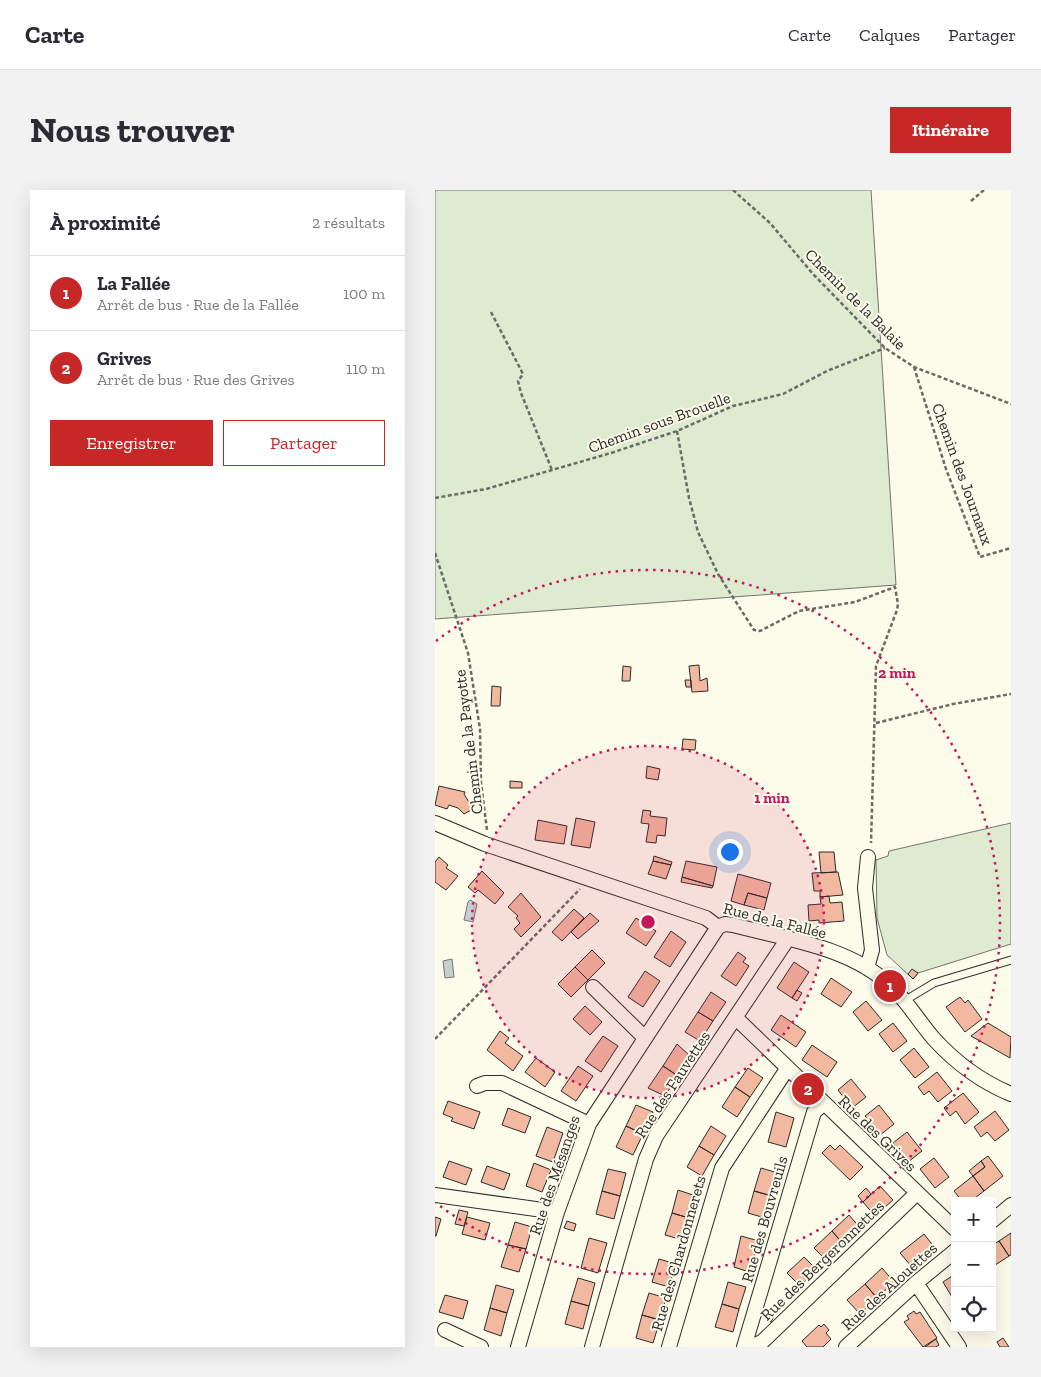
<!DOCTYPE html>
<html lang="fr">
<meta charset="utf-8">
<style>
:root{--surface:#fff;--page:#f2f2f3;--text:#2b2b33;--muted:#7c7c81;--line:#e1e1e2;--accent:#c62828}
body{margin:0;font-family:"Zilla Slab",serif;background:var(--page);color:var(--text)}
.controls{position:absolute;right:15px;bottom:15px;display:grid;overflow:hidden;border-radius:0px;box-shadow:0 5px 20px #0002}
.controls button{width:45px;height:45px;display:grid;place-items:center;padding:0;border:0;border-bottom:1px solid var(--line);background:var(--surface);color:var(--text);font:25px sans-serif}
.you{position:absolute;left:294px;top:661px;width:18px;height:18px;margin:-12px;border:4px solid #fff;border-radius:50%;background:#1a73e8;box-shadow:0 0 0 8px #1a73e833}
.badge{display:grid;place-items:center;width:32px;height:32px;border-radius:50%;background:var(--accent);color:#fff;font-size:16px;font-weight:700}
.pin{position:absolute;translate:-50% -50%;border:2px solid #fff;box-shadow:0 1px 5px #0006}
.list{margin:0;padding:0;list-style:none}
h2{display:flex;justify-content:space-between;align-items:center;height:65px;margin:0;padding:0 20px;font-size:21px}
h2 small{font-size:16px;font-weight:400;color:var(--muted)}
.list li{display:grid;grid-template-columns:32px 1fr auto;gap:15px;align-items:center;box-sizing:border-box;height:75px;padding:0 20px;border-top:1px solid var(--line)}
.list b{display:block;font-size:19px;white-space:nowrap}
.list p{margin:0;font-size:16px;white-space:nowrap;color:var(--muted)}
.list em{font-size:16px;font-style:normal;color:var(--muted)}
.actions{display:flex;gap:10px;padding:15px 20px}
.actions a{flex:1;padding:11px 0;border:1px solid var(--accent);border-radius:0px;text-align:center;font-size:18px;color:var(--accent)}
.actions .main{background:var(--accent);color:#fff}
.icon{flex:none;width:28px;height:28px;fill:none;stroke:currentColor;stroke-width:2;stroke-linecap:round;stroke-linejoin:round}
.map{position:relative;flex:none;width:576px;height:1157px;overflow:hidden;border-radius:0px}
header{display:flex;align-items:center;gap:30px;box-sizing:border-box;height:70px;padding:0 25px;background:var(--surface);border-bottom:1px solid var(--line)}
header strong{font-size:24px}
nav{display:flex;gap:28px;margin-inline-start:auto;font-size:18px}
.intro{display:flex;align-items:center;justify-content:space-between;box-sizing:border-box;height:120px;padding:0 30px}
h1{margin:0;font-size:35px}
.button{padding:12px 22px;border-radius:0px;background:var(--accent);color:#fff;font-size:18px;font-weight:700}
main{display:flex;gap:30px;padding:0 30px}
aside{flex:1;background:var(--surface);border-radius:0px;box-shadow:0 5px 20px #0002}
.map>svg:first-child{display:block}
</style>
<header>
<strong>Carte</strong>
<nav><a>Carte</a><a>Calques</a><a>Partager</a></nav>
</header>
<div class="intro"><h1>Nous trouver</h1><a class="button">Itinéraire</a></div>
<main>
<aside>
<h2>À proximité<small>2 résultats</small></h2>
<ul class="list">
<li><span class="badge">1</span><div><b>La Fallée</b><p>Arrêt de bus · Rue de la Fallée</p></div><em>100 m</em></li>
<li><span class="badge">2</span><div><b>Grives</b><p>Arrêt de bus · Rue des Grives</p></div><em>110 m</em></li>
</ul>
<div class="actions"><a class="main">Enregistrer</a><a>Partager</a></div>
</aside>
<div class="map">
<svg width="576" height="1157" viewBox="0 0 576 1157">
<rect width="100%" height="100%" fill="#fdfbea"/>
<path fill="#deebd1" stroke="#74746e" d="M 0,0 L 436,0 L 461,395 L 0,429 Z
M 576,633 L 576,754 L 483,783 L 478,789 L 452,765 L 442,728 L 441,670 L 453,666 L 454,661 Z"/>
<path fill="#c7d0d0" stroke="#74746e" d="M 35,710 L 42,714 L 38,732 L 29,730 L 33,712 Z
M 17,769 L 19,787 L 10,788 L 8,771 Z"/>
<path fill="#f2b8a0" stroke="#2b2b2b" d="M 264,475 L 265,491 L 272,488 L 273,501 L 257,502 L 254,476 Z
M 188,476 L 196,477 L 195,491 L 187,491 Z
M 250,490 L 256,490 L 256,497 L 251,497 Z
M 57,496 L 66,497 L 65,516 L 56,516 Z
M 248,549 L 261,550 L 260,560 L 247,559 Z
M 212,576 L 225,579 L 223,590 L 211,588 Z
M 75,591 L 87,592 L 87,598 L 75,598 Z
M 4,596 L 30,602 L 29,604 L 38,619 L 29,624 L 23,618 L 14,615 L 12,619 L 0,615 Z
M 208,620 L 216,621 L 215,626 L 232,628 L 230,646 L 222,645 L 221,653 L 211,652 L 214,634 L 206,633 Z
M 141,628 L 160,632 L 155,658 L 136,655 Z
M 103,630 L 132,636 L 129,654 L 100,650 Z
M 384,662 L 399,662 L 401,682 L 386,683 Z
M 219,666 L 237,672 L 236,675 L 218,671 Z
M 4,667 L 13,675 L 11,678 L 23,686 L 11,700 L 0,692 L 0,672 Z
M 218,671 L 236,675 L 231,689 L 213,684 Z
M 251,671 L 282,677 L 278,696 L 247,687 Z
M 47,681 L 69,703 L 60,714 L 43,700 L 40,703 L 33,697 Z
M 403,682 L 408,705 L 385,707 L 385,701 L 379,701 L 377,683 Z
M 303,684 L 336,693 L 332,708 L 313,703 L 309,715 L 296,711 Z
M 247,687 L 278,696 L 277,698 L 246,692 Z
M 86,703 L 106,727 L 86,747 L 79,739 L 85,733 L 81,728 L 83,726 L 73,717 Z
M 313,703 L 332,708 L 329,720 L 309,715 Z
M 394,706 L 395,713 L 407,712 L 409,731 L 384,733 L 384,730 L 374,731 L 373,715 L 386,714 L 385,707 Z
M 139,719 L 149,728 L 127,751 L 117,742 Z
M 155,723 L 164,731 L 143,749 L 136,742 Z
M 201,728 L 221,741 L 211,756 L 191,743 Z
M 236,741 L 251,752 L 235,777 L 219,767 Z
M 157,760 L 170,773 L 153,790 L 140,777 Z
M 303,762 L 311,768 L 308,772 L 314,776 L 301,796 L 286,786 Z
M 359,772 L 374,782 L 357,808 L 342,798 Z
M 140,777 L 153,790 L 136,807 L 123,794 Z
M 477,779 L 483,783 L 478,789 L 473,784 Z
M 210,781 L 225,791 L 208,817 L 193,807 Z
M 396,788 L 417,802 L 406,817 L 386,804 Z
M 362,800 L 367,803 L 362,811 L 357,808 Z
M 276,802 L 291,812 L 278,831 L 263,822 Z
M 525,807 L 530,813 L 533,810 L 547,829 L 530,842 L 511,817 Z
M 431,811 L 447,830 L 433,841 L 418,822 Z
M 150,816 L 167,832 L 155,845 L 138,829 Z
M 263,822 L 278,831 L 265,851 L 250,842 Z
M 346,825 L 371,842 L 361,857 L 336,840 Z
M 458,833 L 472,851 L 458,862 L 444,844 Z
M 553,833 L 576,847 L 575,868 L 536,846 Z
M 65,841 L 74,848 L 70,853 L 88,866 L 78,881 L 52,860 Z
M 168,846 L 183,856 L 166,882 L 150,871 Z
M 242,854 L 255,866 L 243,886 L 228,876 Z
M 377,855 L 402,872 L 392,887 L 367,870 Z
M 479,858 L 494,877 L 480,888 L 465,870 Z
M 101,868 L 120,882 L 110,897 L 90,882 Z
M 143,876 L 158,886 L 141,911 L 126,901 Z
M 228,876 L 243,886 L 230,906 L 213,898 Z
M 313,878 L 328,888 L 315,907 L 300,897 Z
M 502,882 L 517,901 L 503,912 L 494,901 L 489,905 L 483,897 Z
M 416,889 L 431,907 L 417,918 L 403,900 Z
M 300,897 L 315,907 L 302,927 L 287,917 Z
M 528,903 L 544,922 L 530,934 L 521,921 L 515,926 L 509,918 Z
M 13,911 L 45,922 L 39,939 L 16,931 L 18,928 L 8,924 Z
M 201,915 L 218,922 L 208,944 L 191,936 Z
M 444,915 L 459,934 L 445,945 L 430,926 Z
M 73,918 L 96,927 L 90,943 L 67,935 Z
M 560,921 L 574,940 L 560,951 L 552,942 L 546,947 L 539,937 Z
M 341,922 L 359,928 L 351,957 L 333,952 Z
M 191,936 L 208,944 L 198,965 L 181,957 Z
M 276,936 L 291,946 L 279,965 L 264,956 Z
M 112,937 L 128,943 L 118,972 L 101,966 Z
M 472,942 L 487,961 L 473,972 L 458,953 Z
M 395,955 L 400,960 L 405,955 L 428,977 L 415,990 L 387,963 Z
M 264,956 L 279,965 L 267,986 L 252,977 Z
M 553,966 L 568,986 L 549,1001 L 538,986 L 550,977 L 546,971 Z
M 499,968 L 514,987 L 500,998 L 485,979 Z
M 14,971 L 37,979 L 31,995 L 8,987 Z
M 546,971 L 550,977 L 538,986 L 534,981 Z
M 99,973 L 116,980 L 107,1002 L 91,996 Z
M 52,976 L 75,984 L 69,1000 L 46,992 Z
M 326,978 L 343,983 L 337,1006 L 319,1001 Z
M 173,979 L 191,983 L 185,1006 L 167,1001 Z
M 538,986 L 549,1001 L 536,1011 L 527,1011 L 519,1001 Z
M 445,996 L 458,1010 L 440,1026 L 428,1012 Z
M 431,998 L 436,1004 L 428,1012 L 423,1006 Z
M 243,1000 L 261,1006 L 254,1028 L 237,1023 Z
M 167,1001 L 185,1006 L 179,1029 L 161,1024 Z
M 319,1001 L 337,1006 L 330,1028 L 313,1023 Z
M 24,1020 L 33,1022 L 29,1036 L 20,1034 Z
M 237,1023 L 254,1028 L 248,1050 L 230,1045 Z
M 414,1025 L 426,1039 L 409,1055 L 397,1041 Z
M 0,1027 L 6,1029 L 1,1046 L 0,1046 Z
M 32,1027 L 55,1033 L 50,1050 L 27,1044 Z
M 132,1031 L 141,1034 L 139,1041 L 129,1038 Z
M 80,1032 L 97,1037 L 91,1059 L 73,1055 Z
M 397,1041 L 409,1055 L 392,1071 L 379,1058 Z
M 576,1043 L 576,1065 L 574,1066 L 564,1051 Z
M 489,1044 L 500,1058 L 477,1077 L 465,1063 Z
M 306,1046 L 324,1051 L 314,1082 L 299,1077 Z
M 154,1048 L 172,1053 L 163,1083 L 146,1078 Z
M 564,1051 L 574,1066 L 557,1077 L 557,1055 Z
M 73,1055 L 91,1059 L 84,1082 L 66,1077 Z
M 369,1067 L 382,1080 L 365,1096 L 352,1083 Z
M 224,1069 L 241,1074 L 234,1097 L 217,1092 Z
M 447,1078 L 459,1092 L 442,1108 L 430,1094 Z
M 520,1084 L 520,1106 L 517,1107 L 508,1092 Z
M 143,1088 L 160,1093 L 154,1116 L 136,1111 Z
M 293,1092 L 311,1097 L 304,1119 L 287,1114 Z
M 430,1094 L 442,1108 L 425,1124 L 412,1110 Z
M 61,1095 L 79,1100 L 72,1123 L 55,1118 Z
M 214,1103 L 231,1108 L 225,1130 L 207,1125 Z
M 10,1105 L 33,1111 L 28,1129 L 4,1122 Z
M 136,1111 L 154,1116 L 148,1139 L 130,1134 Z
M 287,1114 L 304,1119 L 298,1142 L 280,1137 Z
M 55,1118 L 72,1123 L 66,1146 L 49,1140 Z
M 333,1119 L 340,1124 L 336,1132 L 328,1127 Z
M 479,1121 L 481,1124 L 485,1122 L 502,1148 L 488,1157 L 469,1132 L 474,1129 L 472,1126 Z
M 207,1125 L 225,1130 L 218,1153 L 201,1148 Z
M 389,1134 L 394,1140 L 391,1143 L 396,1149 L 388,1157 L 372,1157 L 367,1151 L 384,1135 L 386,1137 Z
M 568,1148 L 574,1157 L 565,1157 L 562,1152 Z
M 501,1149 L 504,1155 L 501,1157 L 490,1157 Z"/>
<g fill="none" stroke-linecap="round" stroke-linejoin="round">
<defs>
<path id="lane" d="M 469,811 L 499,793 L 576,770"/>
<path id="street" d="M 0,633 L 50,654 L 271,728 L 283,737 L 290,734 L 298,735 C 351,749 415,757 456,796 C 473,812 484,832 499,849 C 520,872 547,892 576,904
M 432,778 L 437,760 L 430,698 L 433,667
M 158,797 L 209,847
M 301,828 L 520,1039
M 42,896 L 50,893 L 67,893 L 154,934
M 0,1005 L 122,1022
M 557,1031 L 576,1015
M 481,1093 L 524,1157
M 10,1140 L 46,1157
M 83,1157 L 122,1022 L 154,934 L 283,737
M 157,1157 L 211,969 L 221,946 L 352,750
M 234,1157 L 287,978 L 352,879
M 309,1157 L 379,922 L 388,914
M 315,1157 L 327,1152 L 481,1004
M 411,1157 L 481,1093 L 520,1061"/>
</defs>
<use href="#lane" stroke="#2b2b2b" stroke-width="9"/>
<use href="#street" stroke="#2b2b2b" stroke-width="16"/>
<path stroke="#6a6964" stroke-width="2.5" stroke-dasharray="4 2.5" stroke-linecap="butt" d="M 298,0 L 335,33 L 378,84 L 450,158 L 479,177 L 576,214
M 536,11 L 549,0
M 56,122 L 88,184 L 83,191 L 86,203 L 117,280
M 479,177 L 511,279 L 545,367 L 576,358
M 242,241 L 254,308 L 263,342 L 283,384 L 319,440 L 325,441 L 364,421 L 420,412 L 460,397 L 463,414 L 462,420 L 441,476 L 436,653
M 0,308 L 51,299 L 176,263 L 242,241 L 298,216 L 348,204 L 392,181 L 450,158
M 0,363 L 33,463 L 45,539 L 46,593 L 52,640
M 441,533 L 518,514 L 576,504
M 0,849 L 145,699"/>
<use href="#lane" stroke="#fdfbea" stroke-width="7"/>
<use href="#street" stroke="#fdfbea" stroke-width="14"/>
</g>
<circle cx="213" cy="732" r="176" fill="#c2185b" fill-opacity=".12"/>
<g fill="none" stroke="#c2185b" stroke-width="2.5" stroke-dasharray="2.5 5">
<circle cx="213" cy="732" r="176"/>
<path d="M1 451A352 352 0 1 1 1 1013"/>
</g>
<g text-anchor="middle" stroke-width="4" stroke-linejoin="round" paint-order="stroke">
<g font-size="16" fill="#2b2b2b" stroke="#fdfbea">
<text transform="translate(421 109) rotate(45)" y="6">Chemin de la Balaie</text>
<text transform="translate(224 232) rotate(-20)" y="6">Chemin sous Brouelle</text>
<text transform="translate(528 284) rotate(70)" y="6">Chemin des Journaux</text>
<text transform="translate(33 552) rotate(-97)" y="6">Chemin de la Payotte</text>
<text transform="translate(340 730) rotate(14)" y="6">Rue de la Fallée</text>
<text transform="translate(237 894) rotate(-57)" y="6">Rue des Fauvettes</text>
<text transform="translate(443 943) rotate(44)" y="6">Rue des Grives</text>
<text transform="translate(119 985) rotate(-71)" y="6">Rue des Mésanges</text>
<text transform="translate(329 1029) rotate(-74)" y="6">Rue des Bouvreuils</text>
<text transform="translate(243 1063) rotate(-74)" y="6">Rue des Chardonnerets</text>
<text transform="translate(387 1070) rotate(-44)" y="6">Rue des Bergeronnettes</text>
<text transform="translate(454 1096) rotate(-42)" y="6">Rue des Alouettes</text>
</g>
</g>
<circle cx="213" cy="732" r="8" fill="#c2185b" stroke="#fdfbea" stroke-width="2.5"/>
<g font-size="15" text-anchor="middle" font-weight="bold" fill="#c2185b" stroke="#fdfbea" stroke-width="4" stroke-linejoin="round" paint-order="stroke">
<text x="462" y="488">2 min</text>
<text x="337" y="613">1 min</text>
</g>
</svg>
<div class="controls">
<button>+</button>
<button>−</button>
<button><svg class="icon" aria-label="locate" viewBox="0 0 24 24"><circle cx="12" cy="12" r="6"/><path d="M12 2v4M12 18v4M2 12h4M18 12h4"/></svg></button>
</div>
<div class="you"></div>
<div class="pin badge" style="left:455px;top:796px">1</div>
<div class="pin badge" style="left:373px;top:899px">2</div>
</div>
</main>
